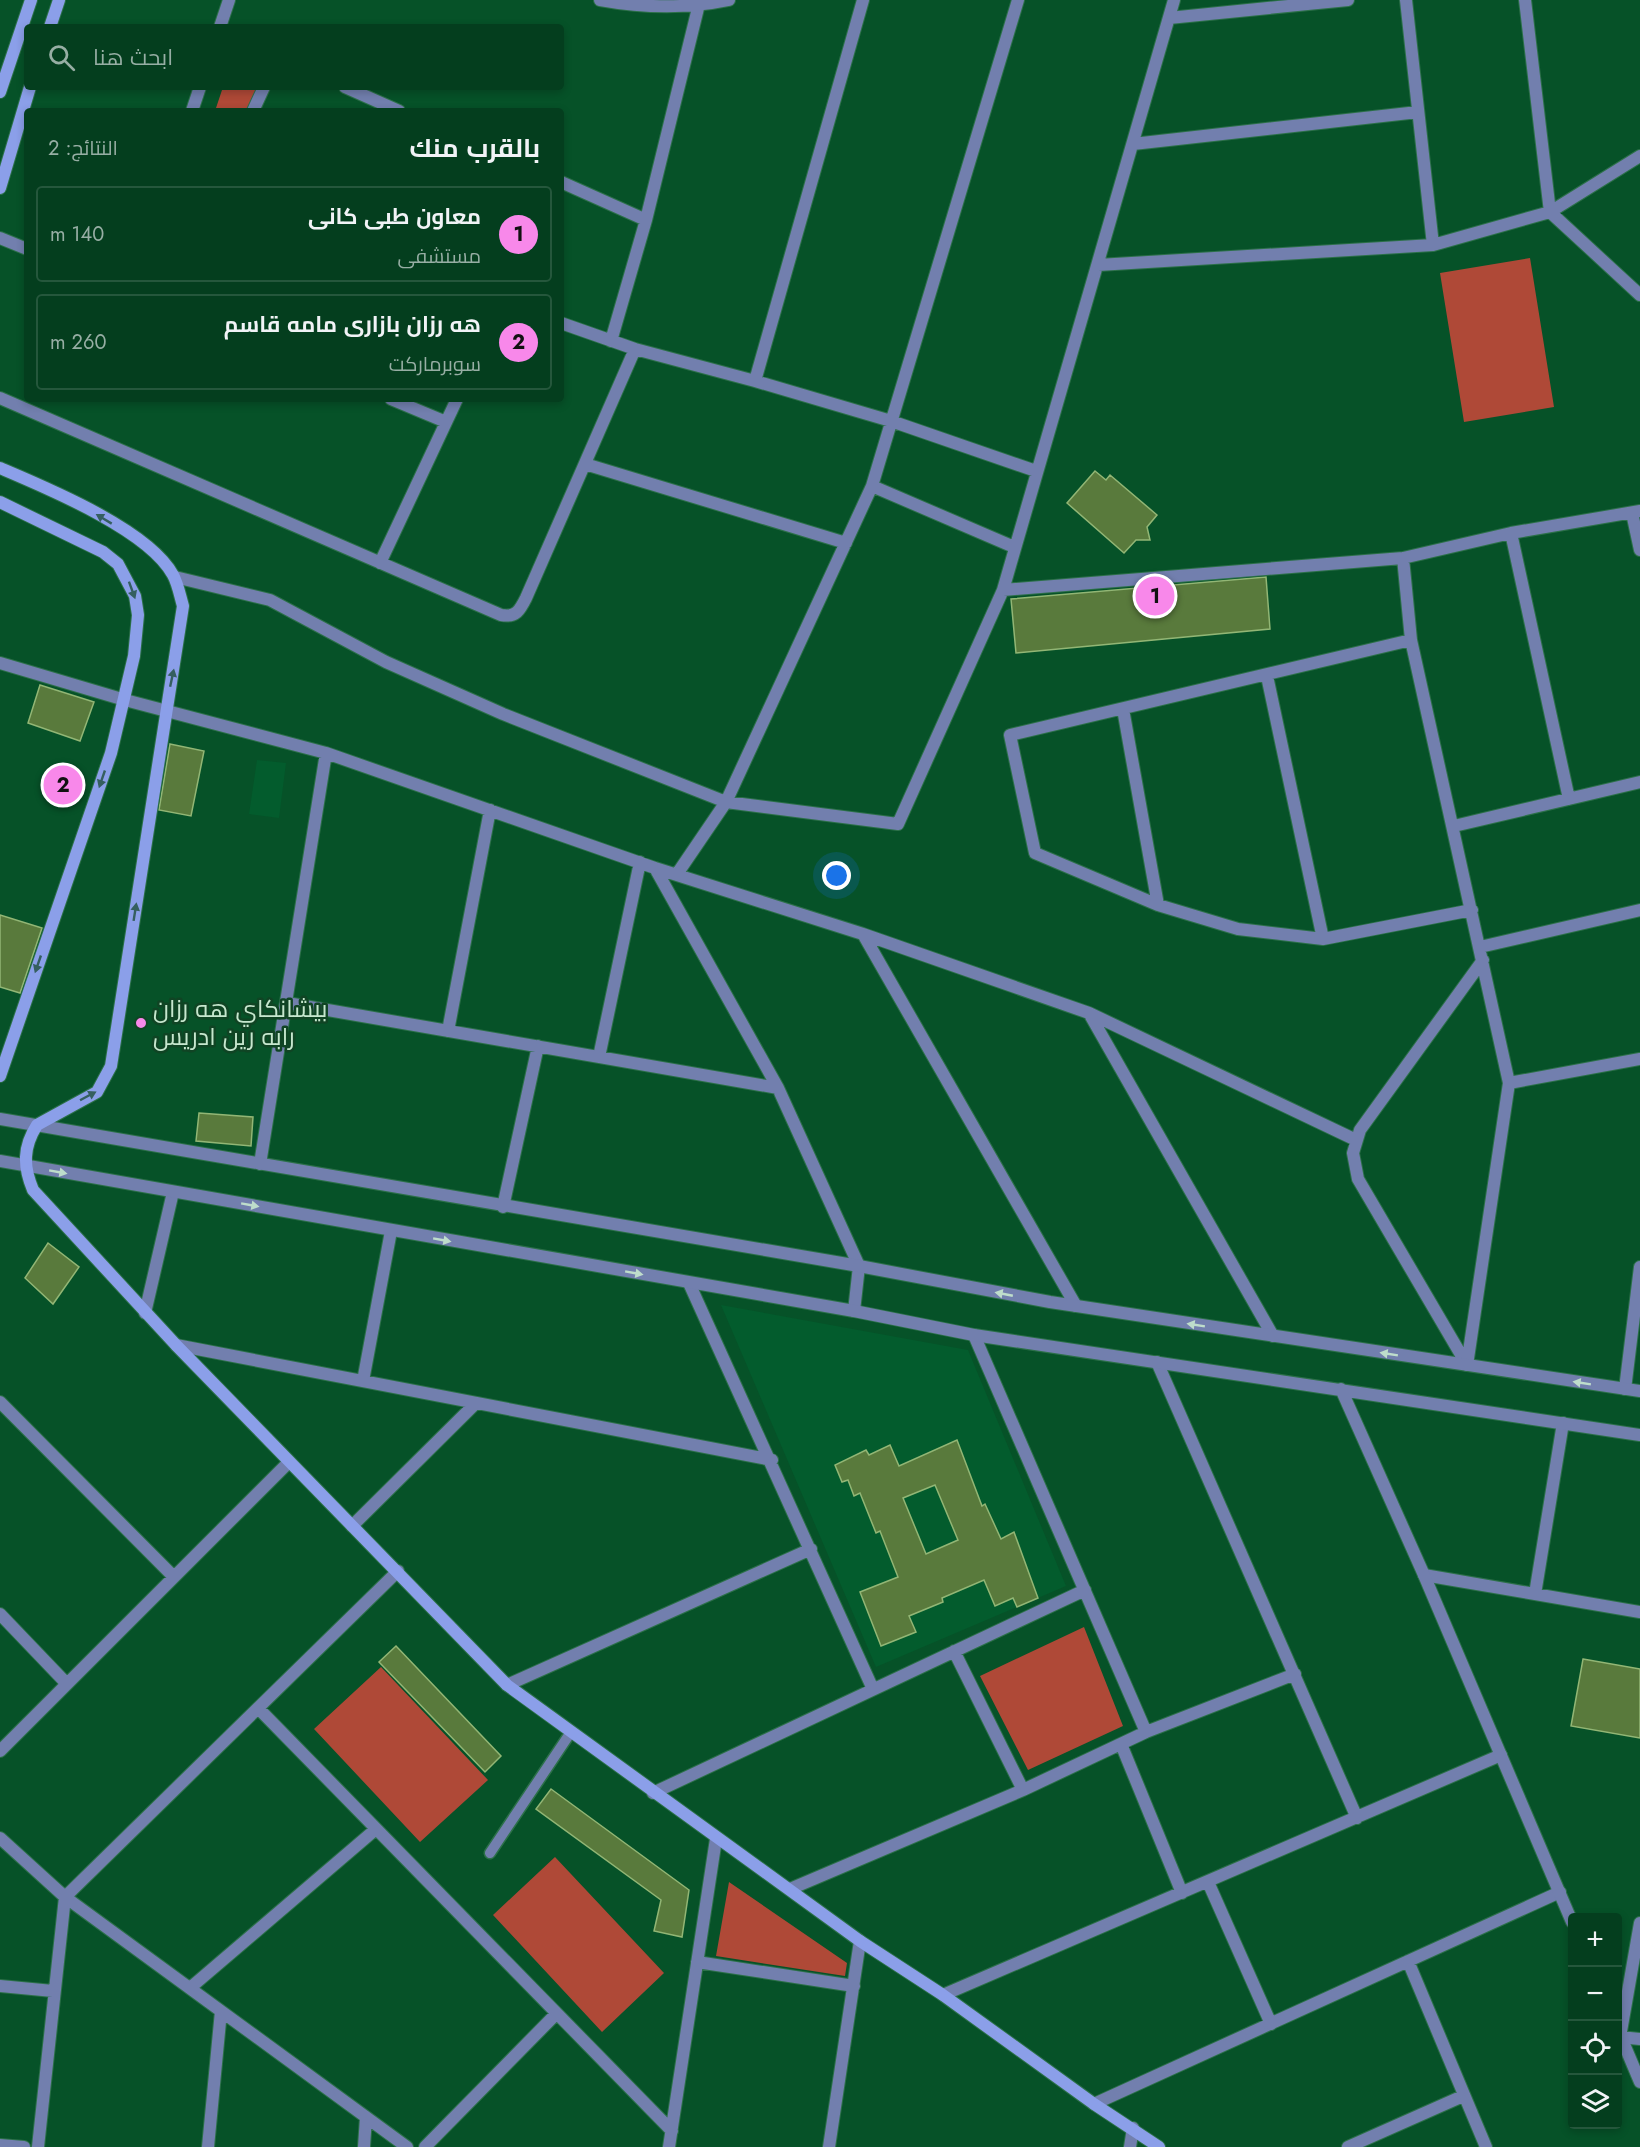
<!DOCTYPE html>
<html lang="ar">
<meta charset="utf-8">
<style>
:root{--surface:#043e1e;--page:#12492b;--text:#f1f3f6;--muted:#97aea4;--line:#25573c;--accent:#f888ea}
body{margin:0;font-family:Jost,Cairo,sans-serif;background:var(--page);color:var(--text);direction:rtl}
.controls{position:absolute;right:18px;bottom:18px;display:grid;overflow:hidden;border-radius:6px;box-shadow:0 3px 9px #0003}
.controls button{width:54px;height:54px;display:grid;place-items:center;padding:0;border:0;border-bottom:2px solid var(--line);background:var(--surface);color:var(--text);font:30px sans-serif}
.you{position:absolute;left:837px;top:876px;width:21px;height:21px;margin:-15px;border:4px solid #fff;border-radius:50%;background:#1a73e8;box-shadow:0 0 0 9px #1a73e833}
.badge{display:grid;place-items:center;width:39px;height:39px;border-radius:50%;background:var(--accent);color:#111;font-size:20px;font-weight:700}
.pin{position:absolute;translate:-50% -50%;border:3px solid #fff;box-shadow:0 2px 6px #0006}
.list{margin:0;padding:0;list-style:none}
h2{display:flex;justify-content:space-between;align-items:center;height:78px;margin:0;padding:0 24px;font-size:26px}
h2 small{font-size:20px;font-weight:400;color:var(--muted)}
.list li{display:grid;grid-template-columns:39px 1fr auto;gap:18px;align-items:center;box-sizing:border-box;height:96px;margin:0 12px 12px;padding:0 12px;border:2px solid var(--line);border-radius:6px}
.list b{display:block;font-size:22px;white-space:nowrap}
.list p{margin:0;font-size:20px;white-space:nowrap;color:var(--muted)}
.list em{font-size:20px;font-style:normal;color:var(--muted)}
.icon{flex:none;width:33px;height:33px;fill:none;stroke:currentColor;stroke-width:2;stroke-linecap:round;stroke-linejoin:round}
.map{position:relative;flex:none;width:1640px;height:2147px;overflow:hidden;direction:ltr}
.search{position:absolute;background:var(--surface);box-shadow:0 3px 9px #0003;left:24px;top:24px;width:540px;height:66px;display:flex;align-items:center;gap:15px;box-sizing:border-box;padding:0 21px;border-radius:6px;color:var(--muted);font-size:22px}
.panel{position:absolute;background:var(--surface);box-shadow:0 3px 9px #0003;left:24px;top:108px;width:540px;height:294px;border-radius:6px;direction:rtl}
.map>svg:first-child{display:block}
</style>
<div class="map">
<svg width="1640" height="2147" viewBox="0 0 1640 2147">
<rect width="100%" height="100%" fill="#065228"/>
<path fill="#035c2d" d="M 257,760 L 286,763 L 279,818 L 249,814 Z
M 721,1305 L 968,1350 L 1066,1586 L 876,1667 Z"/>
<path fill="#af4937" d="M 223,87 L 259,87 L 249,111 L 215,111 Z
M 1530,258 L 1554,407 L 1464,422 L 1440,273 Z
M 1084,1627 L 1123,1726 L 1028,1770 L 980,1676 Z
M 381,1667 L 488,1780 L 420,1842 L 314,1729 Z
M 555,1857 L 664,1973 L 602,2032 L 493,1915 Z
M 729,1882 L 847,1963 L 845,1976 L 716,1956 Z"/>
<path fill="#597a3c" stroke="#92b675" stroke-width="1.5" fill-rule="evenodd" d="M 1095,471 L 1106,480 L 1110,475 L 1157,515 L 1147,527 L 1150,540 L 1136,540 L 1124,553 L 1067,503 Z
M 1266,577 L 1270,629 L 1016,653 L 1011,599 Z
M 40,685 L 94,702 L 80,741 L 28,723 Z
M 170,744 L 204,751 L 191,816 L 159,810 Z
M 0,915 L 42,928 L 20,993 L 0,987 Z
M 199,1113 L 253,1117 L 251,1146 L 196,1141 Z
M 48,1243 L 79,1267 L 53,1304 L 25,1278 Z
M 957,1440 L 982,1506 L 985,1504 L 1001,1539 L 1014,1532 L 1038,1598 L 1017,1607 L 1013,1598 L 995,1606 L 984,1580 L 942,1598 L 943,1602 L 909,1616 L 916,1632 L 881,1646 L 860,1592 L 898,1577 L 880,1531 L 876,1533 L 860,1493 L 854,1496 L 848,1480 L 842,1482 L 835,1465 L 866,1450 L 869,1455 L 890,1445 L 899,1466 ZM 935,1485 L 958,1540 L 926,1554 L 903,1498 Z
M 396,1646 L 501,1756 L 485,1772 L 379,1662 Z
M 1583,1659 L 1640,1669 L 1640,1738 L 1571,1726 Z
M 551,1789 L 689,1890 L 682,1937 L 654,1931 L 661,1900 L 536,1809 Z"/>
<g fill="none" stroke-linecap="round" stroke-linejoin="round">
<defs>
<path id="service" d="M 490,1853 L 571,1732"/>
<path id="minor" d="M 600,0 C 644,8 686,9 729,0
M 863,0 L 755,381 L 891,421 L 1036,471
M 1406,0 L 1433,245
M 1525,0 L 1550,212 L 1640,295
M 1169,18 L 1348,0
M 220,27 L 229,0
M 345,87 L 399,111
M 192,111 L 200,87
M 253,111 L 264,87
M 1133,144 L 1418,112
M 561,182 L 646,220
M 0,238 L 27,249
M 1098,265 L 1433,245 L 1550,212 L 1640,156
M 561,323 L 635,349 L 755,381
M 611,341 L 646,220 L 700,0
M 0,398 L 501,615 C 516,618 520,610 526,598 L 635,349
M 391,399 L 446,422
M 585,464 L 846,543
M 872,486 L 1014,547
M 1632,513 L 1640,550
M 1511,533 L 1569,799
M 1403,558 L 1411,640 L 1509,1083 L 1467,1365
M 380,563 L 457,399
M 175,577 L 270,600 L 386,662 L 503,714 L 726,802 L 898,824 L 1003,590 L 1174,0
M 1003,590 L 1403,558 L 1511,533 L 1640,511
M 1411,640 L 1010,735 L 1035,853 L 1158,905 L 1238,929 L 1323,939 L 1472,910
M 0,663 L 125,700 L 326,753 L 655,868 L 863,934 L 1089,1013 L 1356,1140
M 1267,676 L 1323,939
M 1123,709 L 1158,905
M 1454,826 L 1640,782
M 655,868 L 778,1088 L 859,1266 L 854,1311
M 677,874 L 726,802 L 872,486 L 1018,0
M 863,934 L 1076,1306
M 1480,947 L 1640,910
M 287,1003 L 778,1088
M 1089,1013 L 1273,1336
M 448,1031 L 490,810
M 599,1057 L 640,862
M 1509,1083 L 1640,1059
M 260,1164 L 326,753
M 503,1207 L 538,1046
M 689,1283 L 872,1687
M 145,1313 L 173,1192
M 974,1335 L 1146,1732
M 176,1345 L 772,1460
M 1157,1362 L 1357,1818
M 1467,1365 L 1358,1179 L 1353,1153 L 1360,1130 L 1483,960
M 363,1381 L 391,1231
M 1625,1389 L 1640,1267
M 0,1402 L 174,1577
M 352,1526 L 476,1403
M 1424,1575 L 1640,1612
M 1535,1594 L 1563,1423
M 0,1614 L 67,1684
M 954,1651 L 1023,1790
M 507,1685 L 811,1549
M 258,1708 L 672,2131
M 1121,1744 L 1182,1893
M 0,1751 L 289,1462
M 653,1793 L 1085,1590
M 0,1838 L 65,1897 L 407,2147
M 1208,1882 L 1271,2024
M 790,1889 L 1023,1790 L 1146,1732 L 1295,1674
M 1640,1923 L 1620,2037 L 1640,2039
M 1408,1961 L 1486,2147
M 697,1962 L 854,1986
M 0,1986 L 53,1991
M 190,1988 L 376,1829
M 943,1995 L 1501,1755
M 1094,2104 L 1560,1892
M 0,2145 L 24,2147
M 38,2147 L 65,1897 L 398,1571
M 208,2147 L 221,2011
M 364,2147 L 366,2117
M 425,2147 L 556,2014
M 669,2147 L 716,1839
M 829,2147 L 860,1941
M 1130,2147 L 1133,2128
M 1348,2147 L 1463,2096"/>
<path id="tertiary" d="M 0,1119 L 859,1266 L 1050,1302 L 1640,1391
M 0,1161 L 854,1311 L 974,1335 L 1640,1435
M 1341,1389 L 1424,1575 L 1572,1922
M 1618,2030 L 1640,2082"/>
<path id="secondary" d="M 50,27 L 59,0
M 0,92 L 31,0
M 0,188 L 30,87
M 0,468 C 47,488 149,530 173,575 C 178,584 180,596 183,606 L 111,1066 L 97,1092 L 37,1125 C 23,1147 23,1166 33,1190 L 176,1345 L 507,1685 L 860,1941 L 943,1995 L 1094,2104 L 1159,2147
M 0,502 L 103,552 L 118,564 L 135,596 L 138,615 L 134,656 L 111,753 L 0,1076"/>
</defs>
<use href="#service" stroke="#2c7049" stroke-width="13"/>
<use href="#minor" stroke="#2c7049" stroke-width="14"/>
<use href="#tertiary" stroke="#2c7049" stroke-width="14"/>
<use href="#secondary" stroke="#2c7049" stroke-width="14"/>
<use href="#service" stroke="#727fae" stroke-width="10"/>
<use href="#minor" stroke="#727fae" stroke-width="12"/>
<use href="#tertiary" stroke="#727fae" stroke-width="12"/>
<use href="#secondary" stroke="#8b9fe9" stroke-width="12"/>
</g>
<defs><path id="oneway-solid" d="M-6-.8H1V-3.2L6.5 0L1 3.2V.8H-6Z" transform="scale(1.5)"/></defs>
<g fill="#355f5f">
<use href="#oneway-solid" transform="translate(104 519) rotate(-149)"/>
<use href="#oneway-solid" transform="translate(132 590) rotate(70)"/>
<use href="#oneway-solid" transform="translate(172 678) rotate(-78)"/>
<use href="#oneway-solid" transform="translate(102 779) rotate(109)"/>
<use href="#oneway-solid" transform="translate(135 912) rotate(-81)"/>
<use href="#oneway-solid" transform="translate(38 964) rotate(109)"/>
<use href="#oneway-solid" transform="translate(88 1096) rotate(-28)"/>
</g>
<g fill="#beddcb">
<use href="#oneway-solid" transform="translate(58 1172) rotate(10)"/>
<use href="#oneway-solid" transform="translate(250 1205) rotate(10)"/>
<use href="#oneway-solid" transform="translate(442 1240) rotate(10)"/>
<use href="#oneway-solid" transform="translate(634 1273) rotate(10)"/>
<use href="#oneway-solid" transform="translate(1004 1294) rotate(-169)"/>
<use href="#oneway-solid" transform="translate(1196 1325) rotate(-171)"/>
<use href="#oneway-solid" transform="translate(1389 1354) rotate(-171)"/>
<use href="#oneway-solid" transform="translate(1582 1383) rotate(-171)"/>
</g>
<circle fill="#f888ea" stroke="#104424" stroke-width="2" cx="141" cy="1023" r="6"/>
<g text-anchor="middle" stroke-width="5" stroke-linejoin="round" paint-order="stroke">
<g font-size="24" fill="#c6e7ce" stroke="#104424" text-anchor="start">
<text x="153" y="1017">بيشانكاي هه رزان<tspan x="153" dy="28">رابه رين ادريس</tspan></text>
</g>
</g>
</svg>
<div class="controls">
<button>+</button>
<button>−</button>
<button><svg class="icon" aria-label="locate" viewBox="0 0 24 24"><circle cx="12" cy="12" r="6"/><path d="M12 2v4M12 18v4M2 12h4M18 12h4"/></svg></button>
<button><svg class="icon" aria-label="layers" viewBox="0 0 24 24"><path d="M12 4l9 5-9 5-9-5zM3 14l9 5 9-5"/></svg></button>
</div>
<div class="you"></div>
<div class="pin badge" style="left:1155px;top:596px">1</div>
<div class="pin badge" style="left:63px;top:785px">2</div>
<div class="search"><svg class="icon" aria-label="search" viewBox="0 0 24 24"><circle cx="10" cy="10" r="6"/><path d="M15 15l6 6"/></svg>ابحث هنا</div>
<section class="panel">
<h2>بالقرب منك<small>النتائج: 2</small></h2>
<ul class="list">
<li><span class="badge">1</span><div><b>معاون طبی کانی</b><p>مستشفى</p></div><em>140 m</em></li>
<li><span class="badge">2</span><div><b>هه رزان بازارى مامه قاسم</b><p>سوبرماركت</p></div><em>260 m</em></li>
</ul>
</section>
</div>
